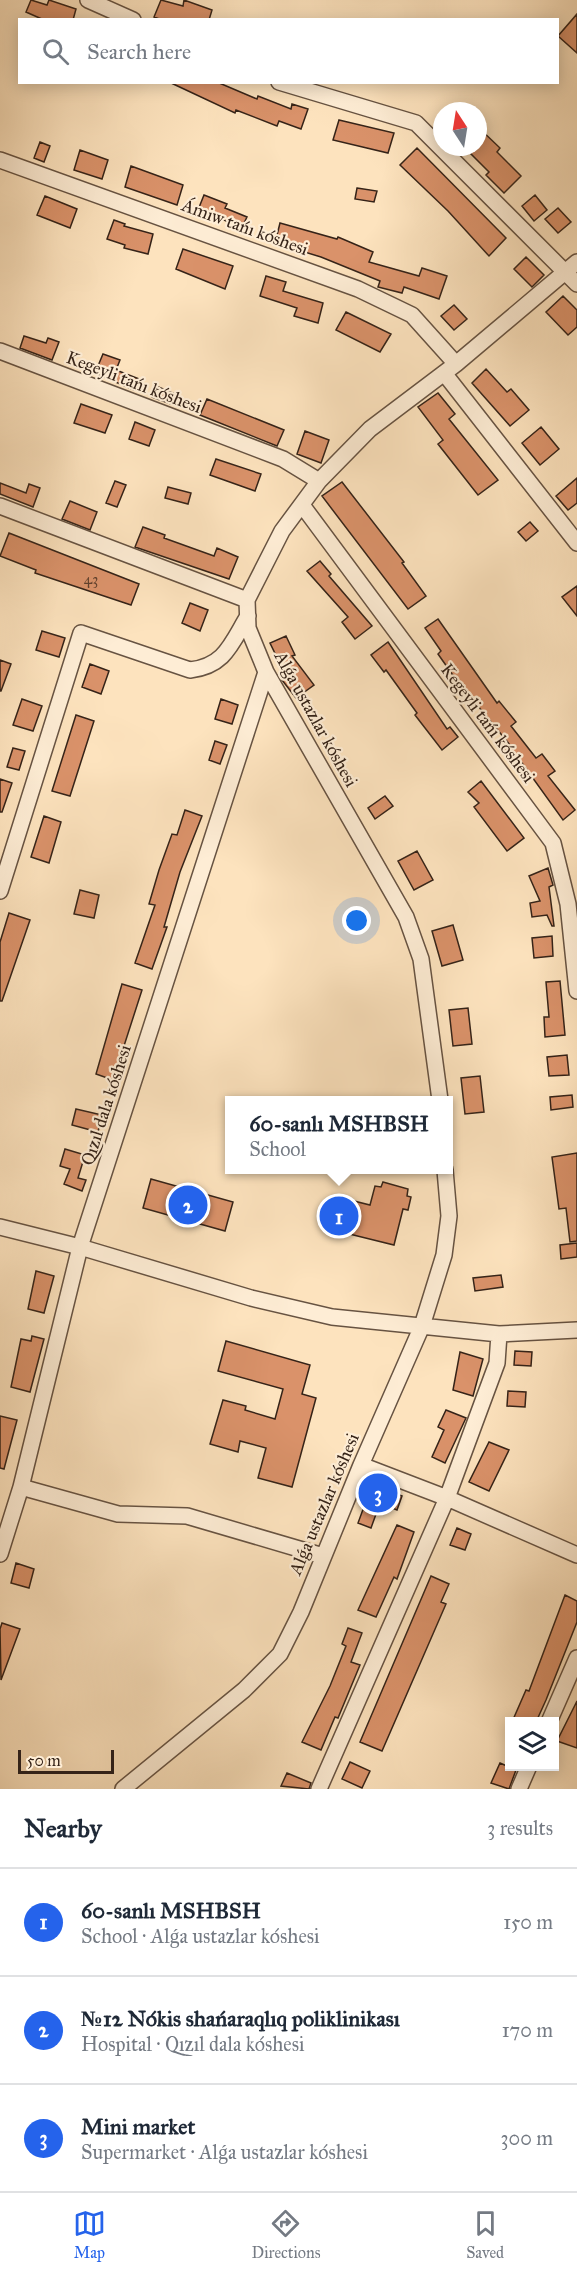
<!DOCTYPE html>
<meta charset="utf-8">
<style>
:root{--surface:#fff;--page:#f2f2f3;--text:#1f2937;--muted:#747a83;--line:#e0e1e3;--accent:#2563eb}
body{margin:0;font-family:"IM FELL Great Primer",serif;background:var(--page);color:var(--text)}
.controls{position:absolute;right:18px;bottom:18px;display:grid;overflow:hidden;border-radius:0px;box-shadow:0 3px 15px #0003}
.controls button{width:54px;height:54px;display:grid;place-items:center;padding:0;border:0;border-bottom:2px solid var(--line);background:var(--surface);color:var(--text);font:30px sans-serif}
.compass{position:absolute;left:433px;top:102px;width:54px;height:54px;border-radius:50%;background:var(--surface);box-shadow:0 3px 15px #0003;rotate:348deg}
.scale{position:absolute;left:18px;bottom:15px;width:96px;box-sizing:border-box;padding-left:6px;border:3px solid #352318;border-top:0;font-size:16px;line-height:21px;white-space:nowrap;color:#352318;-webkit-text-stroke:4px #feedd5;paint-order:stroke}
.you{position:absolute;left:357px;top:921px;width:21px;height:21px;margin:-15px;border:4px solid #fff;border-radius:50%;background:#1a73e8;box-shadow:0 0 0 9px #1a73e833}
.badge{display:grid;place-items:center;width:39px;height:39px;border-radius:50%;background:var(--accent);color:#fff;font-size:20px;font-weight:700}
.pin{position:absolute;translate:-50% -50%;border:3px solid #fff;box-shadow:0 2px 6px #0006}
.popup{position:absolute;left:225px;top:1096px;width:228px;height:78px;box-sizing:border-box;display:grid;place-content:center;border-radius:0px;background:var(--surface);filter:drop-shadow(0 2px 4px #0005);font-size:20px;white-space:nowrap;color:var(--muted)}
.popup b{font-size:22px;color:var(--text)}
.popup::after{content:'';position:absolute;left:50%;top:100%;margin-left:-12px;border:12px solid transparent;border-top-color:var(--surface)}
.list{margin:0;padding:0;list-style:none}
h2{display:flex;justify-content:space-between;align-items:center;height:78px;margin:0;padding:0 24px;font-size:26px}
h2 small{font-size:20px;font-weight:400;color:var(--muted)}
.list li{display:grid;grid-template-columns:39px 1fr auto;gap:18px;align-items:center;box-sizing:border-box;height:108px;padding:0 24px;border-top:2px solid var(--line)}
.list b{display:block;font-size:22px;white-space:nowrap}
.list p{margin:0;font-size:20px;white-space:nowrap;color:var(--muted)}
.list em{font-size:20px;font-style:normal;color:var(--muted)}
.icon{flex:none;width:33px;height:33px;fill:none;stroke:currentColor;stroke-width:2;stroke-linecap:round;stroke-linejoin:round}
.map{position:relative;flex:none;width:577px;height:1789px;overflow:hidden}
.search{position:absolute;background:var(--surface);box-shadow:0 3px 15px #0003;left:18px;right:18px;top:18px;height:66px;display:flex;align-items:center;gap:15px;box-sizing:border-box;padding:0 21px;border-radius:0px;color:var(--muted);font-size:22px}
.sheet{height:402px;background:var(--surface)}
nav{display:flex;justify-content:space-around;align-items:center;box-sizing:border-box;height:84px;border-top:2px solid var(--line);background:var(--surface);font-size:16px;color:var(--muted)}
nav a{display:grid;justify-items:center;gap:3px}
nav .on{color:var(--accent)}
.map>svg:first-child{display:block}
</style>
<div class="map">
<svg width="577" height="1789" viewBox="0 0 577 1789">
<rect width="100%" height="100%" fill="#fde3be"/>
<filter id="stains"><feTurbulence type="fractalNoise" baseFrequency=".00333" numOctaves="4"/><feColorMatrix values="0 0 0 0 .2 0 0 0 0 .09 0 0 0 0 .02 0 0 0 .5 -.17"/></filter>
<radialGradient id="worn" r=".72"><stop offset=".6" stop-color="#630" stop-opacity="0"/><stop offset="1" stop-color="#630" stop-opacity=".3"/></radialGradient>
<path fill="#da926a" stroke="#352318" stroke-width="1.5" d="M 31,0 L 47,5 L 49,0 L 76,9 L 73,20 L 44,20 L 26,12 Z
M 161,0 L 183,6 L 184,0 L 212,10 L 209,20 L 162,20 L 154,17 Z
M 577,14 L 577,53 L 558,36 Z
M 169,82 L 217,82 L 257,99 L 258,96 L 291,109 L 292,104 L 308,109 L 301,129 L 279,121 L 277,126 L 236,110 L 235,113 Z
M 339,120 L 394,133 L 388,153 L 333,140 Z
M 478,127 L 500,148 L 497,152 L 521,176 L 504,193 L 486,175 L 489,172 L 464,147 L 478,147 Z
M 40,142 L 50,146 L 44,162 L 34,158 Z
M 417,148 L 506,238 L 489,256 L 448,211 L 400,165 Z
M 80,150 L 108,160 L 102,179 L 74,170 Z
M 131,166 L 183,185 L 177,205 L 125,187 Z
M 357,188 L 377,191 L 374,202 L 355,199 Z
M 204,195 L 227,204 L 225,208 L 247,217 L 242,227 L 198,210 Z
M 535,195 L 547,210 L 534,221 L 522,206 Z
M 45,196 L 77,209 L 70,228 L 37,215 Z
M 558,208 L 571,222 L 558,233 L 545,219 Z
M 114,220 L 125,224 L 124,226 L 153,234 L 148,254 L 124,248 L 125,245 L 107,239 Z
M 280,223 L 337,239 L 338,237 L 373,252 L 369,262 L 419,276 L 422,268 L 447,276 L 439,299 L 404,287 L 402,293 L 378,287 L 380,281 L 321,257 L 275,243 Z
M 183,249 L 233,266 L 225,289 L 176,269 Z
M 526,257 L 544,275 L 532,287 L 514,269 Z
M 266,276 L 286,282 L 283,291 L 323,303 L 318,323 L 294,316 L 297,308 L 260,296 Z
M 563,296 L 577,310 L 577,327 L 568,335 L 546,312 Z
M 454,305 L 467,319 L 454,330 L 441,316 Z
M 346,312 L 391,334 L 380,352 L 336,330 Z
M 24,336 L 46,343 L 48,338 L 59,342 L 52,360 L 20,348 Z
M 103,354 L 120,360 L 116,370 L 139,379 L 134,390 L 95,373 Z
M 486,369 L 507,392 L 511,389 L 529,410 L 510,426 L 472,383 Z
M 156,386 L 175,394 L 171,404 L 152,397 Z
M 438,393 L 455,414 L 449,419 L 498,480 L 478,495 L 438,444 L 443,440 L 418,407 Z
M 207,399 L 284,430 L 277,446 L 200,415 Z
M 81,404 L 112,415 L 105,433 L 74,423 Z
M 135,422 L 155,430 L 149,446 L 129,439 Z
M 541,427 L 559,449 L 540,465 L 522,443 Z
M 305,431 L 329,440 L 321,463 L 297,454 Z
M 216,459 L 261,474 L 255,491 L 210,475 Z
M 577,478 L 577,503 L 568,510 L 556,496 Z
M 115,481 L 126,485 L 117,507 L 106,503 Z
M 342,482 L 404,562 L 402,563 L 426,596 L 408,609 L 322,496 Z
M 0,483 L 26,493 L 29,484 L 40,488 L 33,507 L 0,494 Z
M 168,487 L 191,493 L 188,504 L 165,498 Z
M 70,501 L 97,512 L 90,530 L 62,519 Z
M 530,522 L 538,531 L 526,541 L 518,532 Z
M 143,527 L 165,535 L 164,538 L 214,556 L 217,548 L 238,557 L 229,579 L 135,547 Z
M 9,533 L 139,584 L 131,605 L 35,573 L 36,570 L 0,556 Z
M 320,561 L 331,574 L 329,576 L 372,626 L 355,639 L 342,622 L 348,617 L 307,571 Z
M 577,586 L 577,616 L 562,597 Z
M 190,603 L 208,610 L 200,631 L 182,623 Z
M 438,619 L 497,703 L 499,701 L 516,722 L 511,726 L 536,758 L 542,754 L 555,771 L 548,776 L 575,810 L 563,820 L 522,763 L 516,767 L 503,750 L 510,745 L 478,706 L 476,708 L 438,654 L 441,651 L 425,628 Z
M 42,631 L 65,638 L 59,657 L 36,650 Z
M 286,636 L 295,655 L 292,656 L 314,685 L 296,698 L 282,680 L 286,676 L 270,643 Z
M 388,642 L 447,729 L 450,727 L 458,737 L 442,750 L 415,715 L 417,713 L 386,670 L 384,672 L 371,655 Z
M 0,660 L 11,664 L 1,691 L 0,691 Z
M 90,664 L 109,671 L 101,694 L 82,687 Z
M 22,699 L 42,706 L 33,731 L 13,725 Z
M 221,699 L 238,705 L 232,724 L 215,719 Z
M 76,715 L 94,721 L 70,796 L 52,791 Z
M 215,741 L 227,745 L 220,764 L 209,760 Z
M 13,748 L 25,751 L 19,770 L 7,767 Z
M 0,779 L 12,783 L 2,812 L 0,812 Z
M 481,781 L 524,838 L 507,851 L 474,807 L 479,803 L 468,792 Z
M 385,796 L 393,806 L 375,819 L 368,808 Z
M 185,810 L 202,816 L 180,872 L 164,927 L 167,927 L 152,969 L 135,963 L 155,905 L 149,904 L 159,870 L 172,834 L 177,835 Z
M 44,816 L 61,822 L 49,863 L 31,857 Z
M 417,851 L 433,880 L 414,890 L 398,861 Z
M 548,868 L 553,885 L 549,887 L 554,926 L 552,926 L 547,915 L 532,917 L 530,903 L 540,901 L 529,876 Z
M 80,890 L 99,895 L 94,918 L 74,914 Z
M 9,913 L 30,920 L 2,1001 L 0,1001 L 0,942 Z
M 453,925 L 463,960 L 442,966 L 432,931 Z
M 552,936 L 553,956 L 534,958 L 532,938 Z
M 560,981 L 565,1035 L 545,1037 L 544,1017 L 549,1017 L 546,982 Z
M 122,984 L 142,990 L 113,1080 L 96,1074 Z
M 468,1008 L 472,1044 L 453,1046 L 449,1010 Z
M 567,1055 L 569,1075 L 549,1076 L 547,1057 Z
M 480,1076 L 484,1112 L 465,1114 L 461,1078 Z
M 572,1095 L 573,1107 L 551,1110 L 550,1097 Z
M 76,1109 L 102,1115 L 98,1132 L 72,1125 Z
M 65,1149 L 85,1155 L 78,1178 L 86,1180 L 82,1191 L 64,1184 L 70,1169 L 60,1166 Z
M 577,1153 L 577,1241 L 570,1242 L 566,1208 L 559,1209 L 552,1157 Z
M 151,1179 L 233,1202 L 225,1231 L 143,1208 Z
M 383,1182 L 408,1189 L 407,1196 L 411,1197 L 408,1210 L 403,1209 L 394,1245 L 325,1228 L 334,1196 L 370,1205 L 375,1186 L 381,1187 Z
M 577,1243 L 577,1257 L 561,1259 L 560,1245 Z
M 36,1271 L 54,1276 L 44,1313 L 28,1309 Z
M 501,1275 L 503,1287 L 475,1291 L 473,1278 Z
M 32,1336 L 44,1339 L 30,1392 L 11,1387 L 21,1339 L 31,1341 Z
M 226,1341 L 310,1365 L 302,1394 L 316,1398 L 292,1487 L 258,1478 L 266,1448 L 240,1441 L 238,1452 L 210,1444 L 223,1400 L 246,1406 L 245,1410 L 275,1419 L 283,1389 L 218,1371 Z
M 515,1351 L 532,1352 L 531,1366 L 514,1365 Z
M 460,1352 L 483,1359 L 473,1396 L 453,1390 Z
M 508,1391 L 526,1392 L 525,1407 L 507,1406 Z
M 446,1410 L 466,1418 L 445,1463 L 432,1457 L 444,1430 L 438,1427 Z
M 0,1416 L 17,1420 L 4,1469 L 0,1468 Z
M 489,1442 L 509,1450 L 489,1491 L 469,1482 Z
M 372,1485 L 402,1496 L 397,1510 L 380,1503 L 371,1528 L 358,1523 Z
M 397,1525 L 414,1532 L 397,1579 L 394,1577 L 376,1617 L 358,1610 Z
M 457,1528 L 471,1534 L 465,1550 L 450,1545 Z
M 16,1563 L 34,1569 L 29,1588 L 11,1583 Z
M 431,1576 L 449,1584 L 441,1602 L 446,1604 L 382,1751 L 360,1742 Z
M 565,1595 L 577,1601 L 577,1622 L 546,1700 L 536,1722 L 512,1722 L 526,1690 L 529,1691 Z
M 2,1623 L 20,1629 L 1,1680 L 0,1629 Z
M 348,1628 L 362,1633 L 351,1662 L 360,1665 L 338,1718 L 335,1717 L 321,1750 L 302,1742 L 330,1686 L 346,1646 L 342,1644 Z
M 577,1701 L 577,1748 L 557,1741 Z
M 350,1762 L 370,1771 L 362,1788 L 342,1779 Z
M 500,1763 L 516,1770 L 509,1789 L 491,1783 Z
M 287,1773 L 311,1783 L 309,1789 L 281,1786 Z"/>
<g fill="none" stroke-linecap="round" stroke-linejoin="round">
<defs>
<path id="minor" d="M 88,0 L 133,20
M 279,82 L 416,123 L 577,284
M 0,160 L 358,289 L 412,315 L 456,364
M 0,351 L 283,459 L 319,481
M 444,373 L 577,543
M 302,505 L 553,843 L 568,904 L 577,991
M 0,506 L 247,600
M 0,891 L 81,633 L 190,670 C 225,666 231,644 248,616
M 440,1100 L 421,959 L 406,917 L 266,672 L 248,628 L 247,600 L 282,531 L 319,481 L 370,429 L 456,364 L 577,262
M 0,1227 L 80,1247 L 251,1298 L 332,1317 L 499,1334 L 577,1330
M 361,1465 L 447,1498 L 577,1555
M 21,1487 L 118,1514 L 187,1516 L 323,1556
M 0,1554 L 21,1487 L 80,1247 L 266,672
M 549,1722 L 577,1658
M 123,1789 L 244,1690 L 280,1654 L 301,1612 L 361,1465 L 422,1326 L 444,1255 L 449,1216 L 445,1170
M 319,1789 L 447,1498 L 497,1363 L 499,1334
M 519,1789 L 529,1766"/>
</defs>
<use href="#minor" stroke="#675342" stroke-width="18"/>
<use href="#minor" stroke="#feedd5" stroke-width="15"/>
</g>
<g text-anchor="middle" stroke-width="4.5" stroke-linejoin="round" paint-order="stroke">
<g font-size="15" fill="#5e3f2c">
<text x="91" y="584">43</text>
</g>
<g font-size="18" fill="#352318" stroke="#feedd5">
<text transform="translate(245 227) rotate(20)" y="6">Ámiw tańı kóshesi</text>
<text transform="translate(134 382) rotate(21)" y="6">Kegeyli tańı kóshesi</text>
<text transform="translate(316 719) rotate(61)" y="6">Alǵa ustazlar kóshesi</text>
<text transform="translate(488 723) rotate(53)" y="6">Kegeyli tańı kóshesi</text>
<text transform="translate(106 1105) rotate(-72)" y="6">Qızıl dala kóshesi</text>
<text transform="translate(324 1504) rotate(-67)" y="6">Alǵa ustazlar kóshesi</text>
</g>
</g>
<rect width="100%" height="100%" filter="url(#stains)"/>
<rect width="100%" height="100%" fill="url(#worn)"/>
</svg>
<div class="controls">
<button><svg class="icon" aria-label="layers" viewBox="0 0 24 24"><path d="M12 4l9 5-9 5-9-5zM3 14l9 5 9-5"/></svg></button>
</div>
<svg class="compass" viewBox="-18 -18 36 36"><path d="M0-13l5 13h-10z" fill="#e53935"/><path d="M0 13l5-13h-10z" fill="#747a83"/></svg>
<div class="scale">50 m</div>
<div class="you"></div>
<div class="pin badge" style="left:339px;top:1216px">1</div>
<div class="popup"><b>60-sanlı MSHBSH</b>School</div>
<div class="pin badge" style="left:188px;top:1205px">2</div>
<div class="pin badge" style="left:378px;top:1493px">3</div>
<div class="search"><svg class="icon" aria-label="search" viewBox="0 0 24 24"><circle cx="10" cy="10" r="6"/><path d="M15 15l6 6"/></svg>Search here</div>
</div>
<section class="sheet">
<h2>Nearby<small>3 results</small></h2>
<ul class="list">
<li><span class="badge">1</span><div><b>60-sanlı MSHBSH</b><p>School · Alǵa ustazlar kóshesi</p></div><em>150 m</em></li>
<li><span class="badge">2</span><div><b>№12 Nókis shańaraqlıq poliklinikası</b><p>Hospital · Qızıl dala kóshesi</p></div><em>170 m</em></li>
<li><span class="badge">3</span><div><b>Mini market</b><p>Supermarket · Alǵa ustazlar kóshesi</p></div><em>300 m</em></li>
</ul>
</section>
<nav>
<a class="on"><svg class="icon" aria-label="map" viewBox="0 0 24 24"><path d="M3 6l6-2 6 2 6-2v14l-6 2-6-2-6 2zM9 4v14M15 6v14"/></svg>Map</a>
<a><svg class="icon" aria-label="directions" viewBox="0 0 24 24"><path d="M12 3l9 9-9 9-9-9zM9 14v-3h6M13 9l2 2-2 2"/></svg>Directions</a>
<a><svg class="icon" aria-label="saved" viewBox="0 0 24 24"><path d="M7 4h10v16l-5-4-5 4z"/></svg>Saved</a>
</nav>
